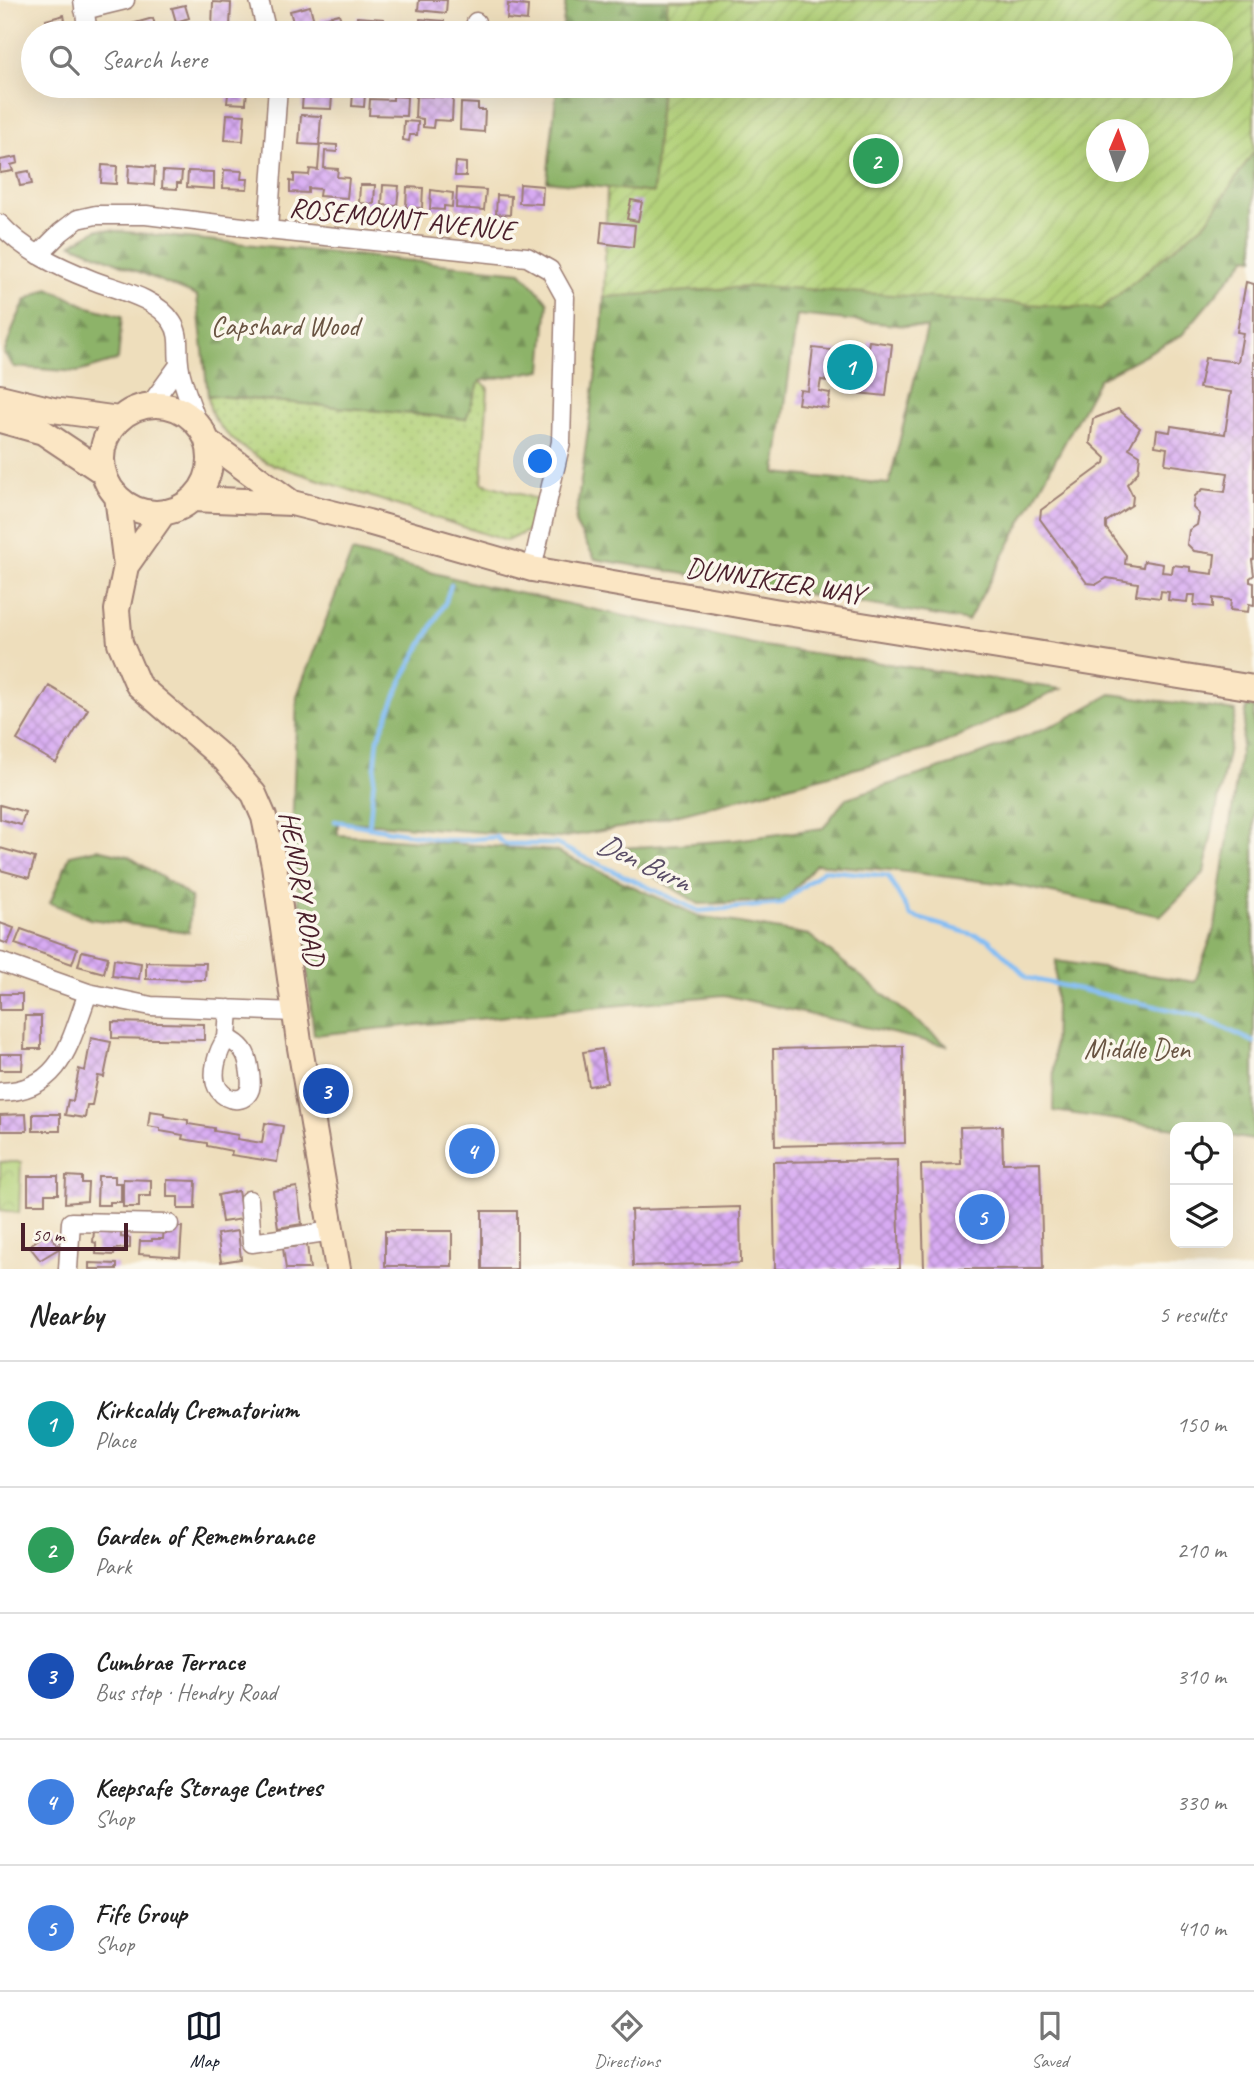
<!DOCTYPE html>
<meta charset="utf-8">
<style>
:root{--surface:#fff;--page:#f6f6f6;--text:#222;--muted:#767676;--line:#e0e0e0;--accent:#111827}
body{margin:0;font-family:Caveat,sans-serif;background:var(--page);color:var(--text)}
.controls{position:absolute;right:21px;bottom:21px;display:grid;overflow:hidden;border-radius:14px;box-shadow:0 7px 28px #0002}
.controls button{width:63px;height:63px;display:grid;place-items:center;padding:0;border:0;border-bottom:2px solid var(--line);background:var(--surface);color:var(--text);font:35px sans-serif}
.compass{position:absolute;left:1086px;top:119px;width:63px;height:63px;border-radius:50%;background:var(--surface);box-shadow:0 7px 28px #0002;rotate:2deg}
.scale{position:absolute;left:21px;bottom:18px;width:107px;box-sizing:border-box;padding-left:7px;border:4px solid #4a1f2b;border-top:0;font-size:19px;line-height:24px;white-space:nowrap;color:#4a1f2b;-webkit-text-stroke:5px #fbf7ec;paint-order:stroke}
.you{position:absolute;left:541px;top:462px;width:24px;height:24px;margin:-18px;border:5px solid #fff;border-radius:50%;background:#1a73e8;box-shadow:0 0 0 10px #1a73e833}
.badge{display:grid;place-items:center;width:46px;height:46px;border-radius:50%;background:var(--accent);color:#fff;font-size:23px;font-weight:700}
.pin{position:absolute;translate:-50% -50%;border:4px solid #fff;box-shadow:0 2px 7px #0006}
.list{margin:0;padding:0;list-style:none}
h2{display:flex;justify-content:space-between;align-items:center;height:91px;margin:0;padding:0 28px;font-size:30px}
h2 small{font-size:23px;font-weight:400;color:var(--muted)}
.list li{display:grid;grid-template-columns:46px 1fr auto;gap:21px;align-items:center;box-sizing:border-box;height:126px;padding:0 28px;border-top:2px solid var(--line)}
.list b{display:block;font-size:26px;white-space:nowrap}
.list p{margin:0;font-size:23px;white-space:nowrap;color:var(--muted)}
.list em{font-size:23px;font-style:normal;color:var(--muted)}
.icon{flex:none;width:38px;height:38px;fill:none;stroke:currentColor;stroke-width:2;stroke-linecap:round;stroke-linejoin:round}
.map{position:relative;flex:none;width:1254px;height:1269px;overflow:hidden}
.search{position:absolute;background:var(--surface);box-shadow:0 7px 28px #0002;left:21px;right:21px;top:21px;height:77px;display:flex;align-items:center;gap:18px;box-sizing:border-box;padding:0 24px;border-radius:38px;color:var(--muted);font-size:26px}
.sheet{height:721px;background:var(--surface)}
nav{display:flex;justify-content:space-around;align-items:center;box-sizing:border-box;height:98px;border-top:2px solid var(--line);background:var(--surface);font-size:19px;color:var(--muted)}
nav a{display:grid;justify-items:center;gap:4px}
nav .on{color:var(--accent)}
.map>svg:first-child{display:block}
</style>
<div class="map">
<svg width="1254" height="1269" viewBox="0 0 1254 1269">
<defs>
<pattern id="grass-dots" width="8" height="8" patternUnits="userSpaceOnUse" patternTransform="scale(1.75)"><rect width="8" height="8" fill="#b2d179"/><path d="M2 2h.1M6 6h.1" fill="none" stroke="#9bb369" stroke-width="1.8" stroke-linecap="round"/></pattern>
<pattern id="forest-firs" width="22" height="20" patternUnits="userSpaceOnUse" patternTransform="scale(1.75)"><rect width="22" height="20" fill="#8db369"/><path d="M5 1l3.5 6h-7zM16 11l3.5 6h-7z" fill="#759157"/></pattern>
<pattern id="park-crowns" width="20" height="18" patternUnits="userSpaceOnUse" patternTransform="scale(1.75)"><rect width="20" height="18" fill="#b2d179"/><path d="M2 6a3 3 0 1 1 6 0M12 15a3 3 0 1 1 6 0" fill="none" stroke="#9bb369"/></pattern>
<pattern id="garden-furrows" width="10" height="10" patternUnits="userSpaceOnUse" patternTransform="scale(1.75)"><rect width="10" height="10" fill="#b2d179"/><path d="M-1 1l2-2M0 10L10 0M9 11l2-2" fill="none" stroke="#9bb369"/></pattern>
<pattern id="building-cross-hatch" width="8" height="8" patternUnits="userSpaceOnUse" patternTransform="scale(1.75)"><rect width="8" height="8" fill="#d8abf3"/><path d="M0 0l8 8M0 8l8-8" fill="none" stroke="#b18bc5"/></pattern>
</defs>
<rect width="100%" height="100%" fill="#fbf7ec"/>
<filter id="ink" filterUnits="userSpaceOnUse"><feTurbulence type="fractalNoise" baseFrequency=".0143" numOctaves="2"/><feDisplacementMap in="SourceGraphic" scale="14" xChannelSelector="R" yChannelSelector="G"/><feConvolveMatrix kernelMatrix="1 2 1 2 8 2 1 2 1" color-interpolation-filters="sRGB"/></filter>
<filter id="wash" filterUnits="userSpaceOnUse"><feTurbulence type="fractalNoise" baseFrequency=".00686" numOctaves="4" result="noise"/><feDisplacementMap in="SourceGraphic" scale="28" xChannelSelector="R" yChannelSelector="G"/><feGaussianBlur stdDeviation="1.57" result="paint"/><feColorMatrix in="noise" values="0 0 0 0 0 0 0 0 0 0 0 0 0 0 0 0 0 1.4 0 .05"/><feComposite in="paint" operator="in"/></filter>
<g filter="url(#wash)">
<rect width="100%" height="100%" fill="#eedebc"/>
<path fill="url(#grass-dots)" stroke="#7e7852" stroke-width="2" d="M 479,381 L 488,387 L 482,483 L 537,499 L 528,531 L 506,541 L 268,463 C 248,452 219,434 211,411 C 209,407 209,400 208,395 L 465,419 Z"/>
<path fill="url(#forest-firs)" stroke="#6c694a" stroke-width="2" fill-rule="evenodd" d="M 566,0 L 668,0 L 665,33 L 562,33 Z
M 557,86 L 661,86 L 653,193 L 547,181 Z
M 1254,151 L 1254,258 L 1247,257 L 1182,335 L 1099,379 L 968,621 L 595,559 L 575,523 L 602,328 L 604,297 L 760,286 L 1207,221 ZM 797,315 L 927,328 L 889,484 L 776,473 Z
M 98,229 L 521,272 L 548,302 L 542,370 L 480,381 L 466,419 L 208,395 L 197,296 L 72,244 Z
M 48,288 L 89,307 L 122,316 L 118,360 L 78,372 L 14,367 L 4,354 L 15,323 L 26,300 Z
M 352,552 L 481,585 L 763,646 L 1061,689 L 931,749 L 637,825 L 559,838 L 338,821 L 338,835 L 555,851 L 698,916 L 809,935 L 948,1046 L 724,995 L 314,1035 L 292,836 L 297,696 Z
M 1111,694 L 1236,711 L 1204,873 L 1161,916 L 1014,885 L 890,870 L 816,864 L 784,901 L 699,904 L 609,849 L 735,840 L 823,828 L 846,798 L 963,761 L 1063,721 Z
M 1247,706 L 1254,707 L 1254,1140 L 1228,1136 L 1228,1127 L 1175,1128 L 1053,1111 L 1056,961 L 1195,982 L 1215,927 Z
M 97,849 L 128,856 L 177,887 L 191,898 L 189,932 L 90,919 L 50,903 L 70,855 Z"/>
<path fill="url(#park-crowns)" stroke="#7e7852" stroke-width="2" d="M 0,1162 L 21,1162 L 19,1213 L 0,1210 Z"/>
<path fill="url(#garden-furrows)" stroke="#7e7852" stroke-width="2" fill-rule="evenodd" d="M 668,0 L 1254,0 L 1254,151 L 1207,221 L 1101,309 L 760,286 L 604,297 L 607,188 L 653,193 L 661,86 L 1221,86 L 1221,33 L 665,33 ZM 1096,130 L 1138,130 L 1138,172 L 1096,172 Z"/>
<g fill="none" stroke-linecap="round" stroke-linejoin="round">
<path stroke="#83bdf4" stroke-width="4.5" d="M 335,821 L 443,840 L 465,840 L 496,837 L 505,844 L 556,844 L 699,911 L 780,904 L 824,870 L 888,876 L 911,916 L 988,939 L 1028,978 L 1199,1016 L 1254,1042
M 369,828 L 378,739 L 404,676 L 445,603 L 451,585"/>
</g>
<g id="blocks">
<path fill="url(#building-cross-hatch)" d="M 419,0 L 447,0 L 446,13 L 418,10 Z
M 213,2 L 231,3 L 230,28 L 212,28 Z
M 508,4 L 528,6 L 527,21 L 507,19 Z
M 185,5 L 189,18 L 176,22 L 172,8 Z
M 310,6 L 314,21 L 294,26 L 290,11 Z
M 339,14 L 341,20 L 322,25 L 320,19 Z
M 64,15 L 67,33 L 48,33 L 46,20 Z
M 357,17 L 384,19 L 384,33 L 356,33 Z
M 153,18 L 156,29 L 160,28 L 162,33 L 130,33 L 128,25 Z
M 420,19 L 444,21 L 443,33 L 419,33 Z
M 229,86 L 247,86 L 246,104 L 227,103 Z
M 353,93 L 365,94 L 364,107 L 352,106 Z
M 303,94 L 332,96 L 331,109 L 302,108 Z
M 393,96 L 407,97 L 406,116 L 369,115 L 370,99 L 393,100 Z
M 416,96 L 453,97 L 452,121 L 434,120 L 433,128 L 423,127 L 423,119 L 415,118 Z
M 461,103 L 478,104 L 478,110 L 485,110 L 484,132 L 460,130 Z
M 227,114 L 245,115 L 243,141 L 225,140 Z
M 301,115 L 321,116 L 319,145 L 299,144 Z
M 404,121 L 418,122 L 417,135 L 410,135 L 409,141 L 403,140 Z
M 320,144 L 337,145 L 337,152 L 325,151 L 324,168 L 338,169 L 337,177 L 349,178 L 347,198 L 319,196 L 320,189 L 308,188 L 308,193 L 290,192 L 290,181 L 294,182 L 294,174 L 309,175 L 310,169 L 318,170 Z
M 17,157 L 18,163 L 11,165 L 13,171 L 0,173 L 0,160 Z
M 456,162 L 466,163 L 466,176 L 455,176 Z
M 102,165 L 117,166 L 116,184 L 101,183 Z
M 129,165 L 155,167 L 154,185 L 128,183 Z
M 224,170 L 242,171 L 241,179 L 248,179 L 247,189 L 223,188 Z
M 29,171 L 32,184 L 20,186 L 17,173 Z
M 163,171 L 182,172 L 181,183 L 177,183 L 177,189 L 162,188 Z
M 188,171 L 214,172 L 214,189 L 187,187 Z
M 520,184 L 543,186 L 542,204 L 519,203 Z
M 360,185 L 375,185 L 374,204 L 359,203 Z
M 383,185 L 399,186 L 397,206 L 382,205 Z
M 407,187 L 423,188 L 422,208 L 406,207 Z
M 457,188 L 486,190 L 484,210 L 456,208 Z
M 431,190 L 453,193 L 452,207 L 444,206 L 444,210 L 430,209 Z
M 497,195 L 511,196 L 510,215 L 496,214 Z
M 631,200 L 642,202 L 638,221 L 627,219 Z
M 602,222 L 635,225 L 633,247 L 600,243 Z
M 1246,282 L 1254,284 L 1254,559 L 1252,560 L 1254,575 L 1250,578 L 1250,582 L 1254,583 L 1254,605 L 1249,604 L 1248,612 L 1230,610 L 1231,600 L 1213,598 L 1213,607 L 1194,605 L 1195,595 L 1188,595 L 1187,602 L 1168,600 L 1169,592 L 1161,591 L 1160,598 L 1136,595 L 1138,583 L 1107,578 L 1097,584 L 1087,583 L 1040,519 L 1041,510 L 1105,463 L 1106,458 L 1090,443 L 1093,419 L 1118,409 L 1140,428 L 1129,448 L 1140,455 L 1138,472 L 1127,484 L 1133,496 L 1132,505 L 1106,522 L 1106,528 L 1126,555 L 1125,564 L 1143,567 L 1144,561 L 1163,564 L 1162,572 L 1172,573 L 1173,565 L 1190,567 L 1190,571 L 1213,574 L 1215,554 L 1194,551 L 1187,544 L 1189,530 L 1197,525 L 1199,514 L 1193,508 L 1195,496 L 1203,489 L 1225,492 L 1228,473 L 1165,464 L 1167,448 L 1155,446 L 1157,430 L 1170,432 L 1171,426 L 1225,434 L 1231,392 L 1199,388 L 1205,358 L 1238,362 L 1243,333 L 1237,332 Z
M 869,341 L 892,344 L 886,396 L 848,392 L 849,384 L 821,380 L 819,391 L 830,393 L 828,408 L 798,404 L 800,390 L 808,391 L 813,348 L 867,354 Z
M 49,686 L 88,709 L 56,763 L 17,740 Z
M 0,805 L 25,812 L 21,825 L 0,819 Z
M 0,848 L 35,858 L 29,878 L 0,870 Z
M 0,923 L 14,928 L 8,944 L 0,941 Z
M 21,929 L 77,949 L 72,964 L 15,944 Z
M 82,951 L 108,957 L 104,973 L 78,966 Z
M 114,959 L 141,963 L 139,979 L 112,976 Z
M 146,962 L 206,963 L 205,980 L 146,979 Z
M 0,994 L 22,994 L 22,1010 L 0,1010 Z
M 25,1016 L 41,1016 L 41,1049 L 24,1049 Z
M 112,1022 L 204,1024 L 204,1040 L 112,1038 Z
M 91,1038 L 111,1042 L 104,1077 L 98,1076 L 92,1105 L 87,1105 L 85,1118 L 65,1115 L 68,1100 L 73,1101 L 79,1069 L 85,1071 Z
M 903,1046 L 905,1143 L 775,1146 L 773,1049 Z
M 602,1049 L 607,1083 L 589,1086 L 583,1052 Z
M 0,1054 L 23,1054 L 22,1070 L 0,1070 Z
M 150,1111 L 164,1113 L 164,1116 L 188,1120 L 188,1124 L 214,1128 L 214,1131 L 238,1135 L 237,1139 L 262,1143 L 265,1123 L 283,1126 L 277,1162 L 231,1155 L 232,1151 L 207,1146 L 207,1143 L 182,1139 L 183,1135 L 160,1131 L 160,1128 L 148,1126 Z
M 26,1114 L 27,1131 L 0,1131 L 0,1115 Z
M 33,1114 L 60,1114 L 60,1131 L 33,1131 Z
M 1002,1126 L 1003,1163 L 1040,1162 L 1043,1269 L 924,1269 L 921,1165 L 961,1164 L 960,1127 Z
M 897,1160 L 900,1269 L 775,1269 L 773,1162 Z
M 28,1176 L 58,1176 L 58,1194 L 45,1194 L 45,1204 L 28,1204 Z
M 66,1176 L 82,1177 L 82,1183 L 88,1183 L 87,1201 L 65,1203 Z
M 98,1176 L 115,1176 L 115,1183 L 121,1183 L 121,1202 L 110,1202 L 110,1205 L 97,1205 Z
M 123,1179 L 151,1180 L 151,1196 L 139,1196 L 139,1207 L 123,1207 Z
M 167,1180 L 196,1181 L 195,1209 L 178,1209 L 178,1197 L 167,1197 Z
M 297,1187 L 302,1224 L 278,1228 L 273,1191 Z
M 238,1191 L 243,1219 L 222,1222 L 218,1195 Z
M 740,1207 L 741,1263 L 633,1266 L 631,1210 Z
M 482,1211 L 517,1211 L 517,1269 L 482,1269 Z
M 164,1226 L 182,1227 L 180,1257 L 139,1254 L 140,1241 L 152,1241 L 152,1239 L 163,1239 Z
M 94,1231 L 121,1233 L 121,1237 L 130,1238 L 130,1248 L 115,1249 L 114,1255 L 96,1254 L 96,1243 L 93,1242 Z
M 238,1231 L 241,1259 L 221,1262 L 217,1234 Z
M 385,1231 L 452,1231 L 452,1266 L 385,1266 Z
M 48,1232 L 60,1248 L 40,1260 L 29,1246 Z
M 307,1245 L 310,1269 L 286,1269 L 283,1248 Z
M 89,1263 L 117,1264 L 117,1269 L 89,1269 Z"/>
</g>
</g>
<g filter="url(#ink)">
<use href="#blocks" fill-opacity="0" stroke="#9c7e74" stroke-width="2"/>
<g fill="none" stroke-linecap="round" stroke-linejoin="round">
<defs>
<path id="street" d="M 83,0 L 88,33
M 259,0 L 267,33
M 84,10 L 125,0
M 475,33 L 476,22
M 0,224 C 24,251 59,267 92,280 C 117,290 156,297 172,322 C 181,335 177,348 179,363 C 180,380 193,408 198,425
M 268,230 L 278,86
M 38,255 L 61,232 L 78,219 L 96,215 L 146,215 L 268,230 L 527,257 L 550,270 L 565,297 L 561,442 L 532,569
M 150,405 L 179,365
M 0,962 L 88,993 L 151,1006 L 294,1012
M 227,1038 C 218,1050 209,1076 219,1090 C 227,1101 245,1104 250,1089 C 252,1082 250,1074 249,1067 C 247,1052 241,1045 227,1038 L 229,1009
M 0,1092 C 62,1091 70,1041 88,993
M 249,1200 L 252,1243 L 332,1231
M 68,1269 L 71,1222 L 169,1224"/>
<path id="secondary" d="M 0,397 L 53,410 L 119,419
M102 459a54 54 0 1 1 108 0a54 54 0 1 1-108 0Z
M 0,420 L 43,432 L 103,472
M 207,441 L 292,503
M 117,496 L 126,566 L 117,610 L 120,643 L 138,685 L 225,760 L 254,794 L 264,817 L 274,865 L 299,1042 L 338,1269
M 192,499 L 292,503 L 368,522 L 532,569 L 774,611 L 1254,688
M 126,566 L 164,512"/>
</defs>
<use href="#street" stroke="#9c7e74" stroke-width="21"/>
<use href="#secondary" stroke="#9c7e74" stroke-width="28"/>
<use href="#street" stroke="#fff" stroke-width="18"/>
<use href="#secondary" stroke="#fbe6c4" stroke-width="24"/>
</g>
</g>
<g text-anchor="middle" stroke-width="7" stroke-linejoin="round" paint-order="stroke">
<g font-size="28" fill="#4a1f2b" stroke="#fbf7ec">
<text transform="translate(402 218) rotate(6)" y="10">ROSEMOUNT AVENUE</text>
<text transform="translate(775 580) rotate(9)" y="10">DUNNIKIER WAY</text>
<text transform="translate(303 888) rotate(80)" y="10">HENDRY ROAD</text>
</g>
<g font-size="28" fill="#695442" stroke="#fbf7ec">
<text x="285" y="335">Capshard Wood</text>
<text x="1137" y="1058">Middle Den</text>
</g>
<g font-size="30" font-style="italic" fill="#5b4e67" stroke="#fbf7ec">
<text transform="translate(644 862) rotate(25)" y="10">Den Burn</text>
</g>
</g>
</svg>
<div class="controls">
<button><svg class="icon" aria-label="locate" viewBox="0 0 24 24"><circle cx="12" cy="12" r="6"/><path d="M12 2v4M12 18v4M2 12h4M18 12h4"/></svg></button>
<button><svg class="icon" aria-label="layers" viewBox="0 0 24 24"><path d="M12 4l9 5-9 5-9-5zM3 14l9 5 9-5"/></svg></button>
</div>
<svg class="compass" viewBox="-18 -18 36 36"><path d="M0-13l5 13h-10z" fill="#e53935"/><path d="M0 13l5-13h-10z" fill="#767676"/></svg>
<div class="scale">50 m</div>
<div class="you"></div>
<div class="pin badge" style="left:850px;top:367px;background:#0f9aa8">1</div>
<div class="pin badge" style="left:876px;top:161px;background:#2e9e5b">2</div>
<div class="pin badge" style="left:326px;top:1091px;background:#1a4fb4">3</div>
<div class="pin badge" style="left:472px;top:1151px;background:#3f7fe0">4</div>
<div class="pin badge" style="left:982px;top:1217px;background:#3f7fe0">5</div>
<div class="search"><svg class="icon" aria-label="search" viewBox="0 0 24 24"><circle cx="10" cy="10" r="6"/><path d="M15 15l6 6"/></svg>Search here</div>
</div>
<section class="sheet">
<h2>Nearby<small>5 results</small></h2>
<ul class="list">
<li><span class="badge" style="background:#0f9aa8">1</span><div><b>Kirkcaldy Crematorium</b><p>Place</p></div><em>150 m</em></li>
<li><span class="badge" style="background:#2e9e5b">2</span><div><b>Garden of Remembrance</b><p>Park</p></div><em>210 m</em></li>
<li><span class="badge" style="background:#1a4fb4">3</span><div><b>Cumbrae Terrace</b><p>Bus stop · Hendry Road</p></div><em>310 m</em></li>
<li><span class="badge" style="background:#3f7fe0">4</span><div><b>Keepsafe Storage Centres</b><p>Shop</p></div><em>330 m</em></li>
<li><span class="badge" style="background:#3f7fe0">5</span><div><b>Fife Group</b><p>Shop</p></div><em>410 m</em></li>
</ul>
</section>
<nav>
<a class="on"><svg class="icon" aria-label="map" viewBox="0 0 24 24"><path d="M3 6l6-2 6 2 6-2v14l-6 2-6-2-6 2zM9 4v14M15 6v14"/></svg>Map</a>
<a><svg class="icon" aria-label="directions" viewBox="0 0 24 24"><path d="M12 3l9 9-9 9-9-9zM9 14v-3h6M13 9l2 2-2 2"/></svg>Directions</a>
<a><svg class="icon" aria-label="saved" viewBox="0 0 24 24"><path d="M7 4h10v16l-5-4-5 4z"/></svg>Saved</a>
</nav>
